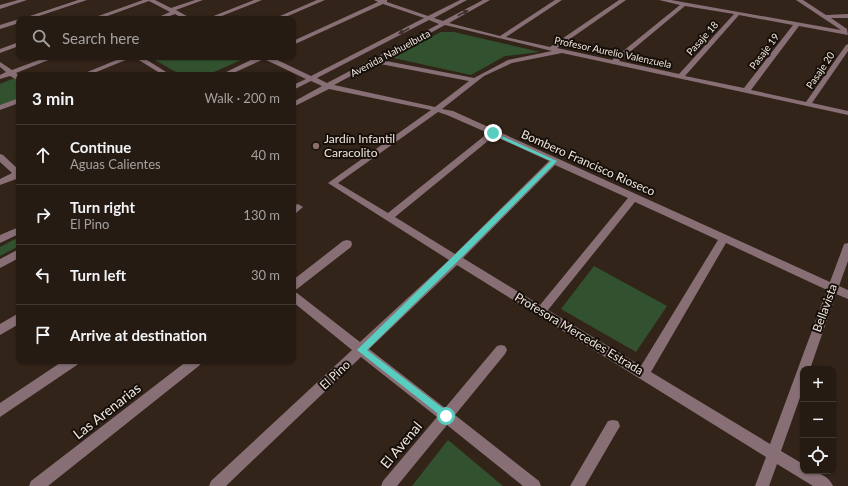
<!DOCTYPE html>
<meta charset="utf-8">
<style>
:root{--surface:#261b13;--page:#322821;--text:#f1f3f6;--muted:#a4a1a0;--line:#423933}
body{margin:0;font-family:Lato,sans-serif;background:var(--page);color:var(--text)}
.controls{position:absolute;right:12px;bottom:12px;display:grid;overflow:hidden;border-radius:8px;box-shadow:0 1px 3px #0004}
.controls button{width:36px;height:36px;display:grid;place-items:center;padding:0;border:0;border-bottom:1px solid var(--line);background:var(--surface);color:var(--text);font:20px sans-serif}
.stop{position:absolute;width:12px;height:12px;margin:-9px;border:3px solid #58cec1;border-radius:50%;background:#fff}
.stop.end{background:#58cec1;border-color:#fff;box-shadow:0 1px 4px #0008}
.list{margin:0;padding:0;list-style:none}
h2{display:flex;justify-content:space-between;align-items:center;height:52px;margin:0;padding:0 16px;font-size:17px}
h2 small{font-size:13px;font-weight:400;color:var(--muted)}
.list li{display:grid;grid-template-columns:26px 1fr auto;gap:12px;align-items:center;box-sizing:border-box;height:60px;padding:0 16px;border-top:1px solid var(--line)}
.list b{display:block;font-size:15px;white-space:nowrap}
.list p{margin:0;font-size:13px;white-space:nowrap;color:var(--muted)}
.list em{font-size:13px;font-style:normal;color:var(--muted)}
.icon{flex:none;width:22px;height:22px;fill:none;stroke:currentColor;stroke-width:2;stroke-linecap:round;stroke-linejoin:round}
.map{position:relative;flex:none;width:848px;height:486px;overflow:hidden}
.search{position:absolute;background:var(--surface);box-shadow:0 1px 3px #0004;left:16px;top:16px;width:280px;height:44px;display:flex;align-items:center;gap:10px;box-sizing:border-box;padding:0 14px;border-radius:8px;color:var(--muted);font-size:15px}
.panel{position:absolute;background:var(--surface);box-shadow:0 1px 3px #0004;left:16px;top:72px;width:280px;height:292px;border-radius:8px}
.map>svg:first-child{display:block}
</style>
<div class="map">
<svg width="848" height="486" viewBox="0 0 848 486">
<rect width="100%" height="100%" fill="#332419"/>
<path fill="#32522f" d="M 441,32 L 454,32 L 540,52 L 505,56 L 471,75 L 389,57 Z
M 150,57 L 248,57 L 207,75 L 181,75 Z
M 17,77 L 19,79 L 19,100 L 0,108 L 0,84 Z
M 19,237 L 19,246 L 0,256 L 0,247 Z
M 594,266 L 667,306 L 636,352 L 561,309 Z
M 448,440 L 503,486 L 412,486 Z"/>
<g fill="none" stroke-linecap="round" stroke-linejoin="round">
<path fill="#876f75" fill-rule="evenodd" d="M 18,0 L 27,0 L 0,9 L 0,5 Z
M 78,0 L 87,0 L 30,19 L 21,19 Z
M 143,0 L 155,0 L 171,8 L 195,0 L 203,0 L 176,10 L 192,19 L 184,19 L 175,14 L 162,19 L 154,19 L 170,12 L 149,1 L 99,19 L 90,19 Z
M 254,0 L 262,0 L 214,19 L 206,19 Z
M 317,0 L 325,0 L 281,19 L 273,19 Z
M 374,0 L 387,0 L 387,2 L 428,16 L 460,0 L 467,0 L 434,18 L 443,21 L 483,0 L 490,0 L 449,23 L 500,36 L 555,0 L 562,0 L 506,37 L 550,47 L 619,0 L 626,0 L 557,48 L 612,60 L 680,5 L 659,0 L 671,0 L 841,30 L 796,0 L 803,0 L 826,15 L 848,14 L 848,18 L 831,18 L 847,29 L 848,35 L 799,26 L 751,90 L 806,102 L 846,45 L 848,44 L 848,51 L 812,103 L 848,111 L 848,115 L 562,53 L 512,63 L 484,76 L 442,109 L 453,111 L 830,282 L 843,247 L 844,244 L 848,243 L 848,261 L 839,286 L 848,290 L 848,299 L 836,294 L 810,369 L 803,369 L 803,389 L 781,451 L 803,464 L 803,471 C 814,471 828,474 833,486 L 813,486 L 777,464 L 769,486 L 755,486 L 766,457 L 457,265 L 369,349 L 445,408 L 497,346 L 501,345 L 505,346 L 507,350 L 505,354 L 455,415 L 539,481 L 541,486 L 523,486 L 447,425 L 397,486 L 381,486 L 383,481 L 437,417 L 361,357 L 226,486 L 209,486 L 211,481 L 352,350 L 293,302 L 293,292 L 297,293 L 360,342 L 449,260 L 328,183 L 431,110 L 329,89 L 293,107 L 293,102 L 322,86 L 311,81 L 293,90 L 293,85 L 306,79 L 264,59 L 229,75 L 220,75 L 257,57 L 271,57 L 311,76 L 424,18 L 383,4 L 293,45 L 293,41 L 378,2 ZM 685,6 L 734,14 L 679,74 L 619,61 ZM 739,15 L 793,25 L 744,88 L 685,76 ZM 429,20 L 439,24 L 327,83 L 317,78 ZM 445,25 L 552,51 L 508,60 L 474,78 L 381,60 ZM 375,63 L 469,81 L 435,107 L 334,85 ZM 438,112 L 447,115 L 488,133 L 388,213 L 338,183 ZM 494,136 L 549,161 L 455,254 L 395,217 ZM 555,165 L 628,198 L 540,305 L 463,258 ZM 635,202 L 718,240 L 641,366 L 548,310 ZM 726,243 L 827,290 L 770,444 L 651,372 Z
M 19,19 L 19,23 L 0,29 L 0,25 Z
M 19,42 L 19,46 L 0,53 L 0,49 Z
M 47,57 L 56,57 L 16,73 L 19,76 L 19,81 L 10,76 L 0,79 L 0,75 L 6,72 L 0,67 L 0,62 L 12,70 Z
M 124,57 L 133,57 L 89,75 L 80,75 Z
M 134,57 L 142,57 L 171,75 L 163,75 Z
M 19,98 L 19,103 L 0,110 L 0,105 Z
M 0,154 L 3,155 L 19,170 L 19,178 L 0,185 L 0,179 L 12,173 L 0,162 Z
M 298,204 L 303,207 L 296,213 L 293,214 L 293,206 Z
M 19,227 L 19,234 L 0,243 L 0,235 Z
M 347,240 L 351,241 L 352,244 L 351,247 L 297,289 L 293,290 L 293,280 L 343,241 Z
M 19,249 L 19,258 L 0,268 L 0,259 Z
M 19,313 L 19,324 L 0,335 L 0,324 Z
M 63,361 L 79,361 L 77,365 L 0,417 L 0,403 Z
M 187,361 L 202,361 L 200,365 L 48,486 L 29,486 L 31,481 Z
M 613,420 L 618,421 L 620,426 L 585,486 L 570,486 L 608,421 Z"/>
</g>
<defs><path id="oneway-solid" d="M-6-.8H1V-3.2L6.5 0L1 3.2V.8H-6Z"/></defs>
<g fill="#3e312f">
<use href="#oneway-solid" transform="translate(463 13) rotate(-28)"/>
<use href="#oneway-solid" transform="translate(404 31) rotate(153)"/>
</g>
<path fill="#58cec1" d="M 493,132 L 557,161 L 458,261 L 367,350 L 449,413 L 451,416 L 449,419 L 446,420 L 357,350 L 551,161 L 491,134 L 491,132 Z"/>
<circle fill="#8d6e63" stroke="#160f0a" stroke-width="1.5" cx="316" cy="146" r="4"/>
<g text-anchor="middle" stroke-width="4" stroke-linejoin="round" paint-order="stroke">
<g font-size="10" fill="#f0e6de" stroke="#160f0a">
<text transform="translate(702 38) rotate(-48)" y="4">Pasaje 18</text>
<text transform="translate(764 51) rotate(-53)" y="4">Pasaje 19</text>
<text transform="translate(613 52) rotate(12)" y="4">Profesor Aurelio Valenzuela</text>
<text transform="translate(390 53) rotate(-28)" y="4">Avenida Nahuelbuta</text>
<text transform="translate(820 70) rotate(-56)" y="4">Pasaje 20</text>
</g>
<g font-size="12" fill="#f0e6de" stroke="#160f0a" text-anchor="start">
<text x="324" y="143">Jardín Infantil<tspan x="324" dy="14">Caracolito</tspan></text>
</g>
<g font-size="12" fill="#f0e6de" stroke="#160f0a">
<text transform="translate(588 163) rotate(24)" y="4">Bombero Francisco Rioseco</text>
<text transform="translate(825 308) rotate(-70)" y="4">Bellavista</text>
<text transform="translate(579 334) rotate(31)" y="4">Profesora Mercedes Estrada</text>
<text transform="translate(335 375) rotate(-43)" y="4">El Pino</text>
</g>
<g font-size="14" fill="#f0e6de" stroke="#160f0a">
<text transform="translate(107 411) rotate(-38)" y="5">Las Arenarias</text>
<text transform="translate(401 445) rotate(-50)" y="5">El Avenal</text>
</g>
</g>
</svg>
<div class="controls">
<button>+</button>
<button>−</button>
<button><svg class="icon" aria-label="locate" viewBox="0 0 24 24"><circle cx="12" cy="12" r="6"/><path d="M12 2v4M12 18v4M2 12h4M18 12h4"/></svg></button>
</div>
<div class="stop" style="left:446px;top:416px"></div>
<div class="stop end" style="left:493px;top:133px"></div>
<div class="search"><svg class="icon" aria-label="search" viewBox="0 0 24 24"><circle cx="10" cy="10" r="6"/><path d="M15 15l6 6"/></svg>Search here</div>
<section class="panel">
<h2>3 min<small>Walk · 200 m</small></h2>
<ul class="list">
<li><svg class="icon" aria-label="ahead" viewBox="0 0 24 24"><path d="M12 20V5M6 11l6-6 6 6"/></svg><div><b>Continue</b><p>Aguas Calientes</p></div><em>40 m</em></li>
<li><svg class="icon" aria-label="right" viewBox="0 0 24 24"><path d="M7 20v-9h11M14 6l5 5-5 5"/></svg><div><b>Turn right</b><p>El Pino</p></div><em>130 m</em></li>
<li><svg class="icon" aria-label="left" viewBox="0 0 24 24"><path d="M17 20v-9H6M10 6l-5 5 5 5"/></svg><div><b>Turn left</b></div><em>30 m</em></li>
<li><svg class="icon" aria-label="arrive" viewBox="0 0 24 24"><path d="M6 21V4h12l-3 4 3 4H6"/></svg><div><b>Arrive at destination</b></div></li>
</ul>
</section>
</div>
